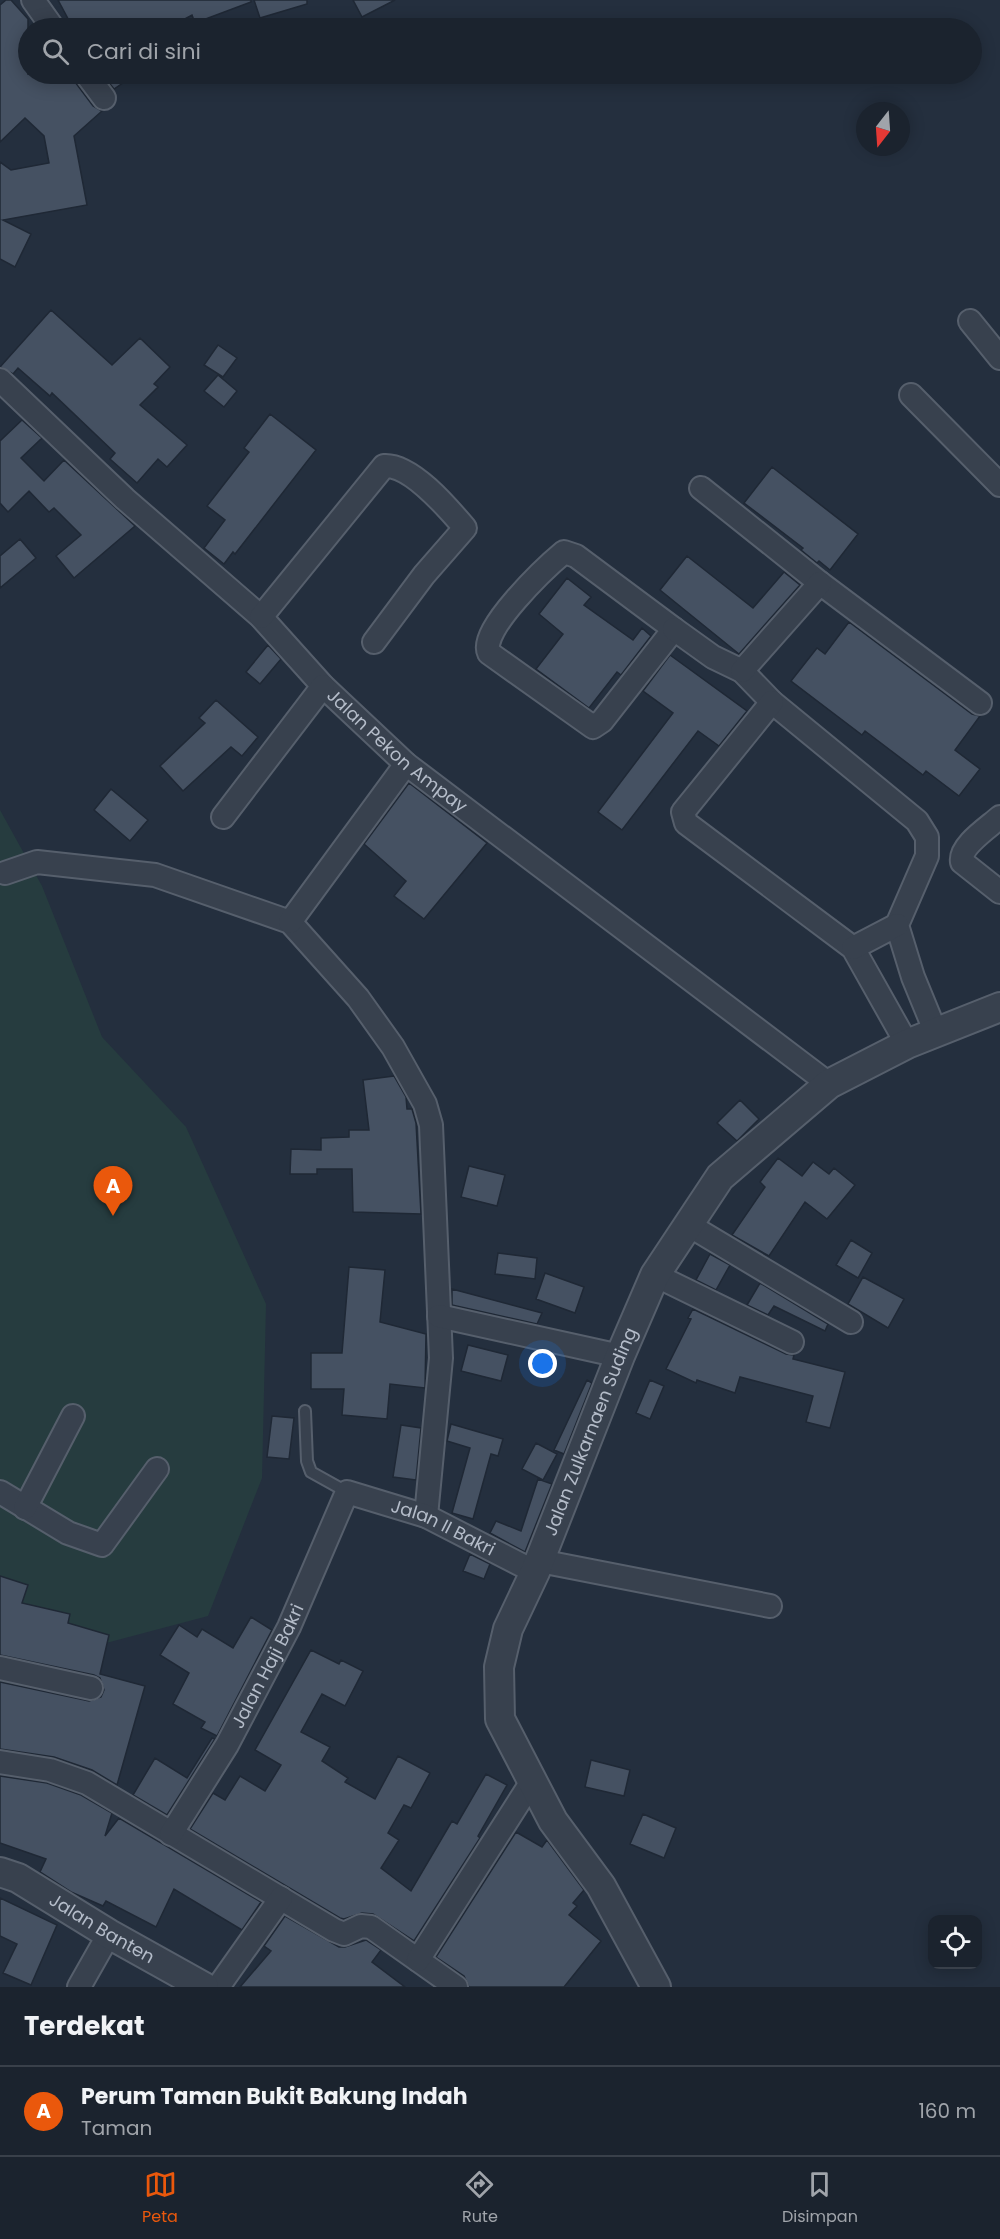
<!DOCTYPE html>
<html lang="id">
<style>
:root{--surface:#1b232e;--page:#242b36;--text:#f1f3f6;--muted:#a0a4aa;--line:#39404a;--accent:#ea580c}
body{margin:0;font-family:Poppins,sans-serif;background:var(--page);color:var(--text)}
.controls{position:absolute;right:18px;bottom:18px;display:grid;overflow:hidden;border-radius:12px;box-shadow:0 3px 15px #0003}
.controls button{width:54px;height:54px;display:grid;place-items:center;padding:0;border:0;border-bottom:2px solid var(--line);background:var(--surface);color:var(--text);font:30px sans-serif}
.compass{position:absolute;left:856px;top:102px;width:54px;height:54px;border-radius:50%;background:var(--surface);box-shadow:0 3px 15px #0003;rotate:197deg}
.you{position:absolute;left:543px;top:1364px;width:21px;height:21px;margin:-15px;border:4px solid #fff;border-radius:50%;background:#1a73e8;box-shadow:0 0 0 9px #1a73e833}
.badge{display:grid;place-items:center;width:39px;height:39px;border-radius:50%;background:var(--accent);color:#fff;font-size:20px;font-weight:700}
.pin{position:absolute;translate:-50% -50px;filter:drop-shadow(0 2px 3px #0008)}
.pin::after{content:'';position:absolute;top:32px;width:21px;height:18px;background:inherit;clip-path:polygon(0 0,100% 0,50% 100%)}
.list{margin:0;padding:0;list-style:none}
h2{display:flex;justify-content:space-between;align-items:center;height:78px;margin:0;padding:0 24px;font-size:26px}
h2 small{font-size:20px;font-weight:400;color:var(--muted)}
.list li{display:grid;grid-template-columns:39px 1fr auto;gap:18px;align-items:center;box-sizing:border-box;height:90px;padding:0 24px;border-top:2px solid var(--line)}
.list b{display:block;font-size:22px;white-space:nowrap}
.list p{margin:0;font-size:20px;white-space:nowrap;color:var(--muted)}
.list em{font-size:20px;font-style:normal;color:var(--muted)}
.icon{flex:none;width:33px;height:33px;fill:none;stroke:currentColor;stroke-width:2;stroke-linecap:round;stroke-linejoin:round}
.map{position:relative;flex:none;width:1000px;height:1987px;overflow:hidden}
.search{position:absolute;background:var(--surface);box-shadow:0 3px 15px #0003;left:18px;right:18px;top:18px;height:66px;display:flex;align-items:center;gap:15px;box-sizing:border-box;padding:0 21px;border-radius:33px;color:var(--muted);font-size:22px}
.sheet{height:168px;background:var(--surface)}
nav{display:flex;justify-content:space-around;align-items:center;box-sizing:border-box;height:84px;border-top:2px solid var(--line);background:var(--surface);font-size:16px;color:var(--muted)}
nav a{display:grid;justify-items:center;gap:3px}
nav .on{color:var(--accent)}
.map>svg:first-child{display:block}
</style>
<div class="map">
<svg width="1000" height="1987" viewBox="0 0 1000 1987">
<rect width="100%" height="100%" fill="#242f3e"/>
<path fill="#263c3f" d="M 0,810 L 42,886 L 102,1037 L 186,1127 L 266,1304 L 262,1478 L 208,1616 L 91,1647 L 0,1699 Z"/>
<path fill="#455162" stroke="#1f2835" stroke-width="1.5" d="M 6,0 L 11,0 L 28,19 L 28,74 L 73,74 L 75,82 L 93,106 L 102,111 L 74,136 L 87,205 L 3,220 L 31,234 L 15,267 L 0,259 L 0,162 L 11,170 L 49,163 L 44,136 L 25,118 L 0,142 L 0,5 Z
M 58,0 L 251,0 L 251,2 L 195,23 L 192,15 L 168,28 L 73,28 Z
M 254,0 L 307,0 L 307,4 L 260,18 Z
M 353,0 L 395,0 L 362,17 Z
M 102,74 L 136,74 L 114,89 Z
M 51,310 L 112,365 L 140,338 L 170,367 L 154,384 L 158,387 L 140,405 L 187,445 L 167,467 L 158,459 L 137,483 L 110,459 L 115,453 L 52,393 L 50,396 L 18,368 L 13,374 L 0,367 Z
M 218,345 L 237,358 L 223,377 L 204,365 Z
M 218,375 L 237,391 L 224,407 L 204,391 Z
M 270,414 L 316,450 L 235,554 L 233,552 L 224,564 L 204,548 L 225,520 L 207,506 L 249,452 L 244,448 Z
M 22,420 L 42,438 L 21,458 L 44,481 L 64,460 L 135,526 L 74,578 L 56,556 L 81,535 L 54,508 L 49,512 L 29,491 L 8,512 L 0,503 L 0,441 Z
M 772,467 L 858,534 L 830,570 L 819,561 L 817,563 L 801,550 L 803,548 L 744,503 Z
M 20,539 L 36,558 L 0,588 L 0,556 Z
M 687,556 L 753,608 L 784,572 L 800,585 L 739,654 L 660,590 Z
M 567,578 L 591,597 L 584,605 L 633,640 L 642,628 L 651,636 L 621,675 L 617,672 L 589,708 L 536,669 L 563,634 L 539,614 Z
M 849,622 L 972,714 L 980,716 L 955,750 L 980,769 L 959,796 L 926,771 L 923,775 L 865,731 L 862,735 L 791,681 L 817,648 L 825,654 Z
M 268,645 L 281,659 L 260,684 L 246,672 Z
M 670,655 L 747,711 L 719,746 L 698,731 L 622,830 L 598,812 L 673,713 L 643,691 Z
M 216,700 L 258,737 L 242,756 L 231,747 L 183,791 L 160,766 L 205,723 L 199,718 Z
M 409,783 L 487,843 L 424,919 L 394,896 L 406,881 L 364,844 Z
M 111,789 L 148,820 L 130,841 L 94,810 Z
M 394,1076 L 406,1097 L 407,1109 L 412,1109 L 416,1123 L 421,1214 L 353,1212 L 352,1169 L 317,1169 L 317,1174 L 290,1174 L 291,1149 L 321,1150 L 321,1138 L 349,1137 L 349,1130 L 369,1130 L 363,1080 Z
M 740,1100 L 759,1119 L 737,1141 L 717,1123 Z
M 778,1158 L 802,1176 L 813,1162 L 829,1174 L 834,1168 L 855,1185 L 827,1219 L 805,1202 L 769,1256 L 732,1235 L 765,1187 L 760,1182 Z
M 469,1166 L 505,1175 L 497,1206 L 461,1197 Z
M 851,1240 L 872,1253 L 858,1278 L 836,1265 Z
M 498,1253 L 537,1258 L 535,1279 L 495,1274 Z
M 710,1254 L 730,1265 L 716,1290 L 696,1280 Z
M 349,1267 L 385,1270 L 380,1322 L 426,1334 L 425,1388 L 390,1384 L 387,1419 L 342,1415 L 344,1389 L 311,1389 L 311,1353 L 342,1353 Z
M 545,1273 L 584,1287 L 575,1313 L 536,1299 Z
M 863,1277 L 904,1299 L 888,1328 L 848,1304 Z
M 760,1283 L 828,1324 L 825,1331 L 774,1306 L 768,1315 L 747,1305 Z
M 452,1289 L 542,1313 L 537,1324 L 452,1305 Z
M 693,1309 L 786,1354 L 794,1355 L 793,1359 L 845,1372 L 830,1428 L 806,1422 L 813,1396 L 740,1377 L 735,1393 L 697,1380 L 696,1383 L 666,1369 L 691,1319 L 688,1318 Z
M 468,1345 L 508,1355 L 501,1381 L 461,1371 Z
M 587,1380 L 592,1383 L 564,1454 L 554,1450 Z
M 650,1380 L 664,1386 L 650,1419 L 636,1413 Z
M 272,1416 L 294,1418 L 289,1459 L 267,1457 Z
M 451,1424 L 503,1439 L 498,1456 L 491,1454 L 473,1519 L 452,1513 L 470,1448 L 447,1441 Z
M 401,1425 L 421,1428 L 416,1480 L 393,1477 Z
M 536,1443 L 557,1454 L 543,1480 L 522,1469 Z
M 538,1479 L 552,1484 L 525,1552 L 490,1533 L 496,1521 L 521,1531 Z
M 470,1554 L 490,1564 L 484,1579 L 463,1571 Z
M 0,1576 L 28,1585 L 22,1603 L 70,1614 L 68,1623 L 109,1635 L 100,1674 L 145,1686 L 117,1785 L 92,1770 L 54,1757 L 0,1749 L 0,1682 L 89,1701 L 101,1697 L 104,1690 L 100,1678 L 94,1675 L 0,1655 Z
M 251,1617 L 272,1630 L 217,1736 L 201,1728 L 205,1722 L 173,1704 L 189,1673 L 160,1655 L 179,1625 L 197,1637 L 202,1629 L 233,1648 Z
M 311,1650 L 339,1664 L 341,1660 L 363,1671 L 345,1706 L 322,1694 L 301,1732 L 330,1747 L 322,1761 L 348,1778 L 345,1782 L 375,1799 L 398,1756 L 430,1773 L 411,1808 L 404,1805 L 388,1833 L 399,1840 L 381,1868 L 411,1891 L 452,1821 L 457,1824 L 486,1774 L 507,1785 L 478,1836 L 480,1838 L 414,1941 L 373,1914 L 362,1913 L 344,1919 L 340,1918 L 190,1829 L 213,1793 L 225,1800 L 240,1776 L 265,1791 L 281,1765 L 255,1750 Z
M 212,1738 L 215,1739 L 167,1815 L 133,1795 L 155,1758 L 187,1778 Z
M 591,1760 L 630,1770 L 624,1796 L 585,1787 Z
M 0,1776 L 47,1783 L 81,1795 L 112,1813 L 105,1836 L 119,1818 L 261,1902 L 242,1930 L 174,1889 L 156,1927 L 106,1901 L 103,1906 L 71,1892 L 40,1872 L 46,1859 L 0,1843 Z
M 643,1814 L 676,1828 L 664,1858 L 630,1844 Z
M 516,1832 L 542,1847 L 547,1840 L 584,1890 L 573,1903 L 577,1906 L 569,1915 L 601,1941 L 564,1987 L 469,1987 L 464,1976 L 436,1957 Z
M 0,1898 L 57,1925 L 31,1985 L 3,1973 L 17,1944 L 0,1936 Z
M 285,1916 L 339,1947 L 345,1947 L 366,1940 L 381,1950 L 372,1962 L 405,1987 L 240,1987 L 271,1951 L 264,1946 Z"/>
<g fill="none" stroke-linecap="round" stroke-linejoin="round">
<defs>
<path id="service" d="M 305,1411 L 307,1461 L 311,1472 L 347,1492"/>
<g id="minor">
<path d="M 33,0 L 53,28"/>
<path d="M 86,74 L 104,98"/>
<path d="M 970,321 L 1000,358"/>
<path id="s1" d="M 0,380 L 125,499 L 261,617 L 323,686 L 406,764 L 829,1084"/>
<path d="M 911,395 L 1000,485"/>
<path d="M 701,488 L 820,583 L 980,703"/>
<path d="M 564,552 L 576,556 L 674,629 L 602,721 L 593,727 L 489,653 C 478,631 546,567 564,552 Z"/>
<path d="M 261,617 L 384,466 C 411,464 448,508 465,528 L 424,575 L 374,642"/>
<path d="M 674,629 L 713,657 L 742,671 L 772,702 L 917,821 L 927,837 L 927,856 L 897,925 L 913,977 L 936,1033"/>
<path d="M 742,671 L 820,583"/>
<path d="M 772,702 L 683,812 L 686,823 L 853,948 L 907,1044"/>
<path d="M 223,817 L 323,686"/>
<path d="M 1000,817 C 989,827 959,846 962,862 L 1000,892"/>
<path d="M 5,873 L 37,862 L 155,875 L 290,922 L 358,998 L 393,1047 L 425,1104 L 431,1125 L 441,1358 L 426,1516"/>
<path d="M 290,922 L 406,764"/>
<path d="M 853,948 L 897,925"/>
<path d="M 687,1224 L 851,1322"/>
<path d="M 655,1275 L 792,1342"/>
<path d="M 439,1316 L 620,1356"/>
<path d="M 0,1492 L 68,1533 L 102,1545 L 157,1469"/>
<path d="M 25,1508 L 73,1416"/>
<path d="M 540,1561 L 770,1606"/>
<path d="M 0,1668 L 91,1688"/>
<path d="M 0,1762 L 50,1770 L 87,1783 L 334,1930 L 344,1934 L 361,1926 L 371,1927 L 456,1987"/>
<path id="s2" d="M 171,1834 L 227,1745 L 289,1627 L 347,1492 L 426,1516 L 535,1572"/>
<path d="M 418,1960 L 531,1783"/>
<path d="M 79,1987 L 109,1934"/>
<path d="M 218,1987 L 281,1898"/>
</g>
<g id="tertiary">
<path id="s3" d="M 0,1872 L 18,1878 L 109,1934 L 204,1987"/>
<path id="s4" d="M 656,1987 L 601,1886 L 553,1821 L 500,1719 L 499,1667 L 508,1629 L 535,1572 L 620,1356 L 655,1275 L 720,1177 L 829,1084 L 907,1044 L 1000,1007"/>
</g>
</defs>
<use href="#service" stroke="#565f6c" stroke-width="14"/>
<use href="#minor" stroke="#565f6c" stroke-width="26"/>
<use href="#tertiary" stroke="#565f6c" stroke-width="32"/>
<use href="#service" stroke="#38414e" stroke-width="10"/>
<use href="#minor" stroke="#38414e" stroke-width="22"/>
<use href="#tertiary" stroke="#38414e" stroke-width="28"/>
</g>
<g text-anchor="middle" stroke-width="4.5" stroke-linejoin="round" paint-order="stroke">
<g font-size="18" fill="#b4bcc9" stroke="#1d2633">
<text dy="6" stroke="none"><textPath href="#s1" startOffset="544">Jalan Pekon Ampay</textPath></text>
<text dy="6" stroke="none"><textPath href="#s4" startOffset="616">Jalan Zulkarnaen Suding</textPath></text>
<text dy="6" stroke="none"><textPath href="#s2" startOffset="488">Jalan II Bakri</textPath></text>
<text dy="6" stroke="none"><textPath href="#s2" startOffset="194">Jalan Haji Bakri</textPath></text>
<text dy="6" stroke="none"><textPath href="#s3" startOffset="117">Jalan Banten</textPath></text>
</g>
</g>
</svg>
<div class="controls">
<button><svg class="icon" aria-label="locate" viewBox="0 0 24 24"><circle cx="12" cy="12" r="6"/><path d="M12 2v4M12 18v4M2 12h4M18 12h4"/></svg></button>
</div>
<svg class="compass" viewBox="-18 -18 36 36"><path d="M0-13l5 13h-10z" fill="#e53935"/><path d="M0 13l5-13h-10z" fill="#a0a4aa"/></svg>
<div class="you"></div>
<div class="pin badge" style="left:113px;top:1216px">A</div>
<div class="search"><svg class="icon" aria-label="search" viewBox="0 0 24 24"><circle cx="10" cy="10" r="6"/><path d="M15 15l6 6"/></svg>Cari di sini</div>
</div>
<section class="sheet">
<h2>Terdekat<small></small></h2>
<ul class="list">
<li><span class="badge">A</span><div><b>Perum Taman Bukit Bakung Indah</b><p>Taman</p></div><em>160 m</em></li>
</ul>
</section>
<nav>
<a class="on"><svg class="icon" aria-label="map" viewBox="0 0 24 24"><path d="M3 6l6-2 6 2 6-2v14l-6 2-6-2-6 2zM9 4v14M15 6v14"/></svg>Peta</a>
<a><svg class="icon" aria-label="directions" viewBox="0 0 24 24"><path d="M12 3l9 9-9 9-9-9zM9 14v-3h6M13 9l2 2-2 2"/></svg>Rute</a>
<a><svg class="icon" aria-label="saved" viewBox="0 0 24 24"><path d="M7 4h10v16l-5-4-5 4z"/></svg>Disimpan</a>
</nav>
